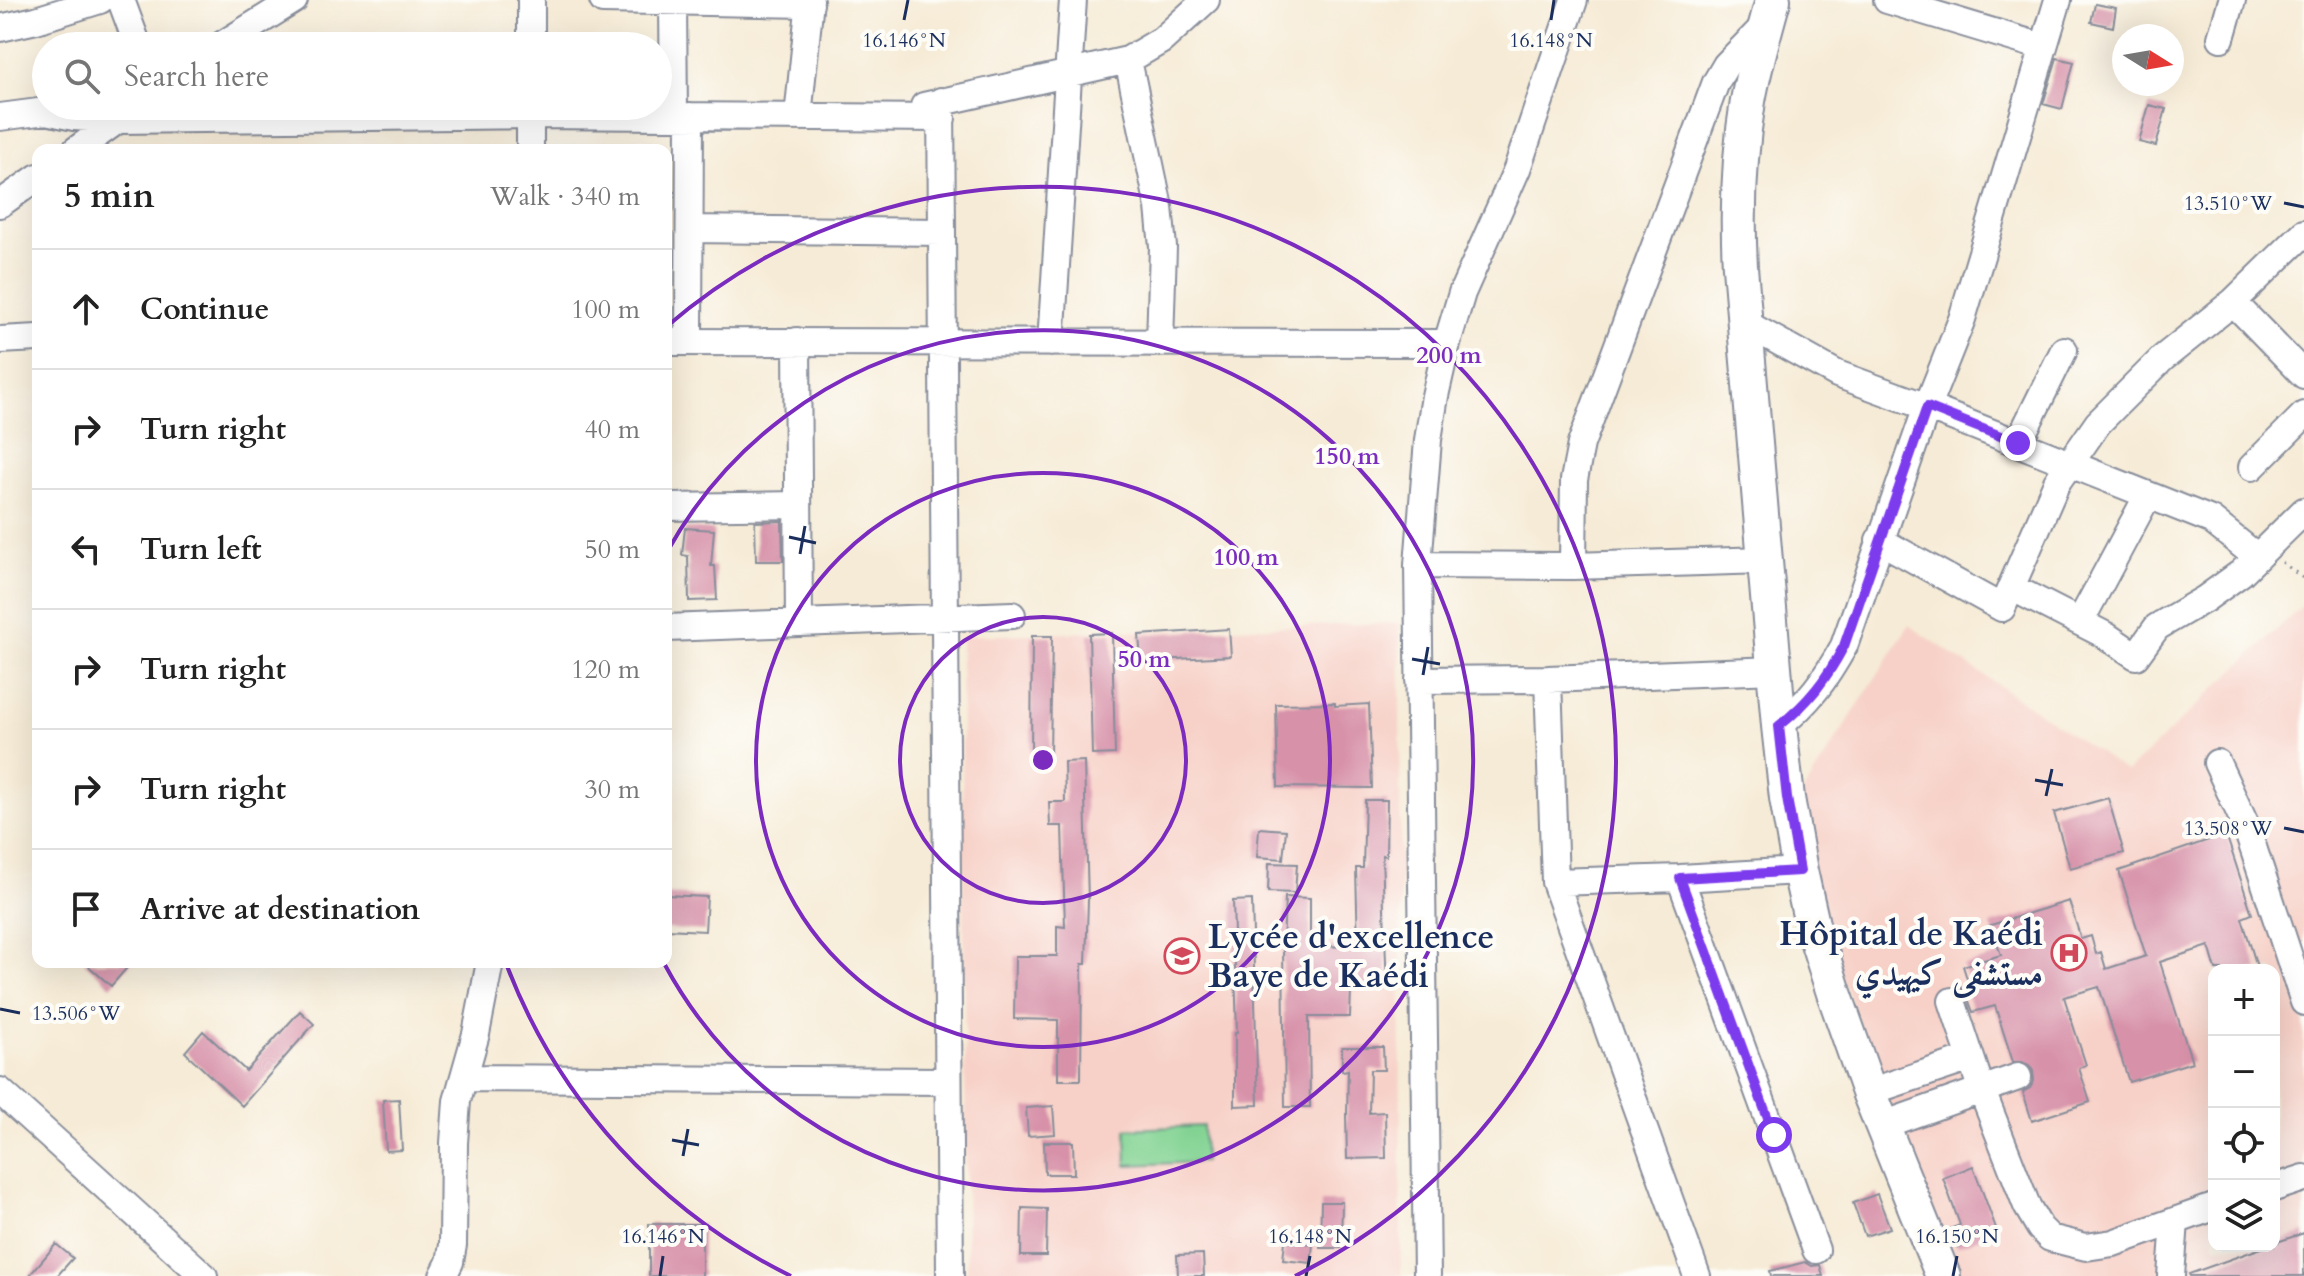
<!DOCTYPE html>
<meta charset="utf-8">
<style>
:root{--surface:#fff;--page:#f6f6f6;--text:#222;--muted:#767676;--line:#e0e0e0}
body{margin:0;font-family:Cardo,Amiri,serif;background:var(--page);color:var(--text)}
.controls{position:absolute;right:24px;bottom:24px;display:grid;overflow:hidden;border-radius:16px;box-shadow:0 8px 32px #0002}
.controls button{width:72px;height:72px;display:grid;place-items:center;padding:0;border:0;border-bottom:2px solid var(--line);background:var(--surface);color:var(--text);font:40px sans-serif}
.compass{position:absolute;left:2112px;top:24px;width:72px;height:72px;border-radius:50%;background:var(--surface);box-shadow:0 8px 32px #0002;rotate:101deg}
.stop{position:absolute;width:24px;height:24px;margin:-18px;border:6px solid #7c3aed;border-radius:50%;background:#fff}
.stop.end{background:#7c3aed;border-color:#fff;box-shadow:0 2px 8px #0008}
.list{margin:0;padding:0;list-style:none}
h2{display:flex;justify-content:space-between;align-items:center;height:104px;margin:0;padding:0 32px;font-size:34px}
h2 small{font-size:26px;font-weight:400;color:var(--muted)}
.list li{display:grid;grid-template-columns:52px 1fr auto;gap:24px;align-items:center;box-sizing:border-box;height:120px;padding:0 32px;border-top:2px solid var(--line)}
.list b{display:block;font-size:30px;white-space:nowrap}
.list em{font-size:26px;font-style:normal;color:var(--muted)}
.icon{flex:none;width:44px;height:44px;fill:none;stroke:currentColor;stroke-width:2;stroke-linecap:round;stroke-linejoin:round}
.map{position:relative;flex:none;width:2304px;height:1276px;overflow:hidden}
.search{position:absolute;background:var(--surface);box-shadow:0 8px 32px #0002;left:32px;top:32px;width:640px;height:88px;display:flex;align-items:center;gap:20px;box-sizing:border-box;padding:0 28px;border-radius:44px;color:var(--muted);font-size:30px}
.panel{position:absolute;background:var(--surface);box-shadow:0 8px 32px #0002;left:32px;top:144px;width:640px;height:824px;border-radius:16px}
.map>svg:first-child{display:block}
</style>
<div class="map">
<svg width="2304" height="1276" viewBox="0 0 2304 1276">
<rect width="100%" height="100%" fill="#fdfcf7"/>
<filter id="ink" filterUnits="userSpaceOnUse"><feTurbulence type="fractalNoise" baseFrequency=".0125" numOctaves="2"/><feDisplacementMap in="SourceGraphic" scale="16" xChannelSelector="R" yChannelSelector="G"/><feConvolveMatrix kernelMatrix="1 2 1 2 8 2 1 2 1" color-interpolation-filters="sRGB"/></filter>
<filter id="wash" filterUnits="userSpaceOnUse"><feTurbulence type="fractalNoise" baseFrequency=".006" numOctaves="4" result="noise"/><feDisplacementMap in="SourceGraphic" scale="32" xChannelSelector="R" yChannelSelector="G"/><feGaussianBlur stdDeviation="1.8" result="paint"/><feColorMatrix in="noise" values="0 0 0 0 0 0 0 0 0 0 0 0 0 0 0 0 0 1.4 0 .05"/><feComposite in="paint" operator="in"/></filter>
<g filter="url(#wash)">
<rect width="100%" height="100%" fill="#f6ebd6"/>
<path fill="#f7d1c8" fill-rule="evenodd" d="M 2304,604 L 2304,1276 L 1952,1276 L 1827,936 L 1796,803 L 1909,625 L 2127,772 ZM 2214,970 L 2274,970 L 2274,1246 L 2214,1246 Z
M 1400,623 L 1401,1276 L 967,1276 L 961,636 Z"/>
<path fill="#82d393" stroke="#4e8178" stroke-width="2" d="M 1203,1126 L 1204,1162 L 1127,1165 L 1126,1129 Z"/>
<g id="blocks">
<path fill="#d791a9" d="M 2095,4 L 2116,8 L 2113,27 L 2091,22 Z
M 2057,58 L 2074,62 L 2062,109 L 2043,104 Z
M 2149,105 L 2166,109 L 2156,146 L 2139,142 Z
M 782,521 L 783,561 L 756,561 L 755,522 Z
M 685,528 L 714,530 L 711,566 L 715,566 L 717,600 L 689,601 L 688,556 L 682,555 Z
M 1229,629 L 1231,656 L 1141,661 L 1139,635 Z
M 1112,633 L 1115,754 L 1092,755 L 1089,634 Z
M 1032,636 L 1052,636 L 1050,754 L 1031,754 Z
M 1335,703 L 1335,706 L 1369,704 L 1372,788 L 1278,787 L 1276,704 Z
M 1084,761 L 1088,900 L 1086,964 L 1082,964 L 1081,1080 L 1058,1080 L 1058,1020 L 1014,1019 L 1015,956 L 1057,956 L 1057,926 L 1065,927 L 1062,826 L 1050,826 L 1049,802 L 1065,802 L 1064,762 Z
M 2108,798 L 2124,853 L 2070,868 L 2054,813 Z
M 1365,800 L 1387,800 L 1386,856 L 1382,855 L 1387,989 L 1351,990 L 1350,1017 L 1309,1017 L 1310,1107 L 1285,1107 L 1283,947 L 1285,897 L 1310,898 L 1310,946 L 1358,947 L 1356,868 L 1363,868 Z
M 1259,828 L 1286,830 L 1283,859 L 1257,857 Z
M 2226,834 L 2252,914 L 2242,918 L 2258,970 L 2216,970 L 2209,946 L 2160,962 L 2192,1062 L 2129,1082 L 2099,987 L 2064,997 L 2086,1065 L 2079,1068 L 2090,1102 L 2032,1121 L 2023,1092 L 2030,1088 L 2034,1081 L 2033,1071 L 2029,1065 L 2022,1062 L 2013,1062 L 1995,1006 L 1973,1012 L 1967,996 L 1961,987 L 1969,985 L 1963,966 L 2001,955 L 1991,925 L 2069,901 L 2081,939 L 2091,936 L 2096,954 L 2101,952 L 2106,969 L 2146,956 L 2119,871 Z
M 1269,863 L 1297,864 L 1295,893 L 1268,892 Z
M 666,895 L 707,897 L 705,931 L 666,929 Z
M 1252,900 L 1258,1105 L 1235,1106 L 1235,1033 L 1237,1033 L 1233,901 Z
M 84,962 L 132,962 L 111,986 Z
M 300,1011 L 314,1024 L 242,1106 L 185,1052 L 203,1031 L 246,1071 Z
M 1342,1047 L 1383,1047 L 1384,1070 L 1370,1070 L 1369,1113 L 1385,1112 L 1386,1158 L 1347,1159 L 1346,1114 L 1347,1114 L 1348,1070 L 1342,1071 Z
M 399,1099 L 402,1150 L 386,1151 L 383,1100 Z
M 1053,1106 L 1055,1134 L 1028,1136 L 1026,1108 Z
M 1044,1142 L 1073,1142 L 1074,1174 L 1045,1174 Z
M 1973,1166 L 1997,1231 L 1957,1247 L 1950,1229 L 1960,1225 L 1943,1178 Z
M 1877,1194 L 1890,1228 L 1865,1236 L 1853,1203 Z
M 1321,1202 L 1342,1202 L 1341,1248 L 1320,1248 Z
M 1022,1208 L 1047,1209 L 1046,1256 L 1021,1256 Z
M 649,1224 L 702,1224 L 702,1276 L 649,1276 Z
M 2304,1233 L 2304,1276 L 2190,1276 L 2189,1274 L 2267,1246 L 2274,1246 L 2274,1243 Z
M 1285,1241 L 1313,1244 L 1311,1263 L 1283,1260 Z
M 56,1244 L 73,1258 L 57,1276 L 29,1276 Z
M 1203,1254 L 1204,1276 L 1178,1276 L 1177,1255 Z
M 1805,1262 L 1812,1266 L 1820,1265 L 1823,1276 L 1771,1276 L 1770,1271 Z"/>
</g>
</g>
<g filter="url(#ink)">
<use href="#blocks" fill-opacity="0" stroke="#888d9a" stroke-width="2"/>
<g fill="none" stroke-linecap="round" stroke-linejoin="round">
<defs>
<path id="minor" d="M 121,0 L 138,46
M 603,0 L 810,4
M 1887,0 L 2043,47
M 673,1 L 674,116
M 0,28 L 36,20 L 100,0
M 2221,38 L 2232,0
M 220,46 L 294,0
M 531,46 L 531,0
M 1128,60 L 1159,207 L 1163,247 L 1160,343
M 941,101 L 950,1276
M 924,106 L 1128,60 L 1162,40 L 1206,0
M 0,117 L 46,111 L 74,117 L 119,120 L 530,115 L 942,118
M 798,117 L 810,0
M 76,150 L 122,117
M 530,150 L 530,106
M 0,204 L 38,177
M 690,229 L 942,232
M 2233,302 L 2304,375
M 1745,323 L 1837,374 L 1927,407 L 2211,520 L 2257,557
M 0,340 L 38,338
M 797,341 L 799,623
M 666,342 L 1447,343
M 689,342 L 690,116
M 1051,343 L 1073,0
M 2018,443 L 2064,350
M 2252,467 L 2304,415
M 666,507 L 798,505
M 1879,540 L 2002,608 L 2057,482 L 2098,423 L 2163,358 L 2233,302 L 2304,233
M 1418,565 L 1573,566 L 1766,560
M 1573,566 L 1574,480 L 1581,444 L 1716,82 L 1726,65 L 1767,23
M 2011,587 L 2105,635 L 2136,656 L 2157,627 L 2205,599 L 2241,573 L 2304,511
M 2080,622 L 2148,495
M 666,628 L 1012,615
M 1548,679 L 1555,882 L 1697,1276
M 1419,680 L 1548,679 L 1775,670
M 1779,726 C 1809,702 1825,680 1844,646 L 1927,407 L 1962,319 L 2058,0
M 2217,763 L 2246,826 L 2304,1002
M 1680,878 L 1816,1250
M 1555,882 L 1680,878 L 1800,871
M 1952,1001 L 1982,1091 L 2027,1206 L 2040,1228 L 2050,1238 L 2086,1247 L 2113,1243 L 2214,1207
M 464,1078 L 948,1081
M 0,1091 L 204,1276
M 1869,1092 L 1971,1058
M 1883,1125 L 2018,1077
M 2274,1188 L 2304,1178
M 443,1276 L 450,1262 L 453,1245 L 454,1143 L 457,1101 L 476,1034 L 490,962
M 1427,1276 L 1418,565 L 1428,440 L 1435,396 L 1447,343 L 1462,293 L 1517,169 L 1574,0
M 2171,1276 L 2175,1221"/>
<path id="major" d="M 1773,0 C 1764,33 1754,67 1748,101 C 1739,156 1737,211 1740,267 L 1779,726 L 1787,798 L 1800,871 L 1812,924 L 1834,993 L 1869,1092 L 1943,1276"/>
</defs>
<use href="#minor" stroke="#888d9a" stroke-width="30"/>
<use href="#major" stroke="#888d9a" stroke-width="38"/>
<path stroke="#888d9a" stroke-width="3" stroke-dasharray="2 6" stroke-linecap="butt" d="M 2282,562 L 2304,579"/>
<use href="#minor" stroke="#fff" stroke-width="26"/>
<use href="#major" stroke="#fff" stroke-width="34"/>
</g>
</g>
<g fill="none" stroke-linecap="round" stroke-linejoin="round" filter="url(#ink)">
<path stroke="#7c3aed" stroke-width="10" d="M 1774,1135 L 1680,878 L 1800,871 L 1787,798 L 1779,726 C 1809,702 1826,680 1844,646 L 1927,407 L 2018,443"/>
</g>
<path fill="none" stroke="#1b2f5e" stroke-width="3" d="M 904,20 L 908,0M 1551,20 L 1554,0M 2284,203 L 2304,207M 789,537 L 816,543M 800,554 L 805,526M 1412,659 L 1440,664M 1423,675 L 1428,647M 2035,780 L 2063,785M 2046,796 L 2052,769M 2284,828 L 2304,832M 0,1009 L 20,1013M 672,1140 L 699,1145M 683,1156 L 688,1129M 660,1276 L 663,1256M 1306,1276 L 1310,1256M 1953,1276 L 1957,1256"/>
<g fill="none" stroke="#7b2cbf" stroke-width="4">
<circle cx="1043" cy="760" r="143"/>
<circle cx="1043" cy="760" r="287"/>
<path d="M667 552A430 430 0 1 1 665 965"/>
<path d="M791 1276A574 574 0 0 1 507 966M666 327A574 574 0 1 1 1295 1276"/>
</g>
<defs>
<symbol id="hospital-ring" viewBox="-11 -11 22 22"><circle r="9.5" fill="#fdfcf7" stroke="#d1495b" stroke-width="1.5"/><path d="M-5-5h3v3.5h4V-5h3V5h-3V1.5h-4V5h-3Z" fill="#d1495b"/></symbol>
<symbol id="school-ring" viewBox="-11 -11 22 22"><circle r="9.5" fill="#fdfcf7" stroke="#d1495b" stroke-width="1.5"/><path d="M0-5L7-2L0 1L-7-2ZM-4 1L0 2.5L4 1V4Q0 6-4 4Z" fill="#d1495b"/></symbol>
</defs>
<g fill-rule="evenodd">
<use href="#hospital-ring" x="2049" y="933" width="40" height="40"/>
<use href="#school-ring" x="1162" y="936" width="40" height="40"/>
</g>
<g text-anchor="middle" stroke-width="8" stroke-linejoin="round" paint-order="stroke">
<g font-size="34" font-weight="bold" fill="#1b2f5e" stroke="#fdfcf7" text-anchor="end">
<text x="2043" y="945">Hôpital de Kaédi<tspan x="2043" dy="39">مستشفى كيهيدي</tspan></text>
<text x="1208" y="948" text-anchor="start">Lycée d'excellence<tspan x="1208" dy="39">Baye de Kaédi</tspan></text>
</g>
</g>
<g font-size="20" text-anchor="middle" fill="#1b2f5e" stroke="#fdfcf7" stroke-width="8" stroke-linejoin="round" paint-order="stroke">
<text x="904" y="47">16.146°N</text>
<text x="1551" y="47">16.148°N</text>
<text x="2228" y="210">13.510°W</text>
<text x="2228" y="835">13.508°W</text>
<text x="76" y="1020">13.506°W</text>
<text x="663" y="1243">16.146°N</text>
<text x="1310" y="1243">16.148°N</text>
<text x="1957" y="1243">16.150°N</text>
</g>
<circle cx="1043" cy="760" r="12" fill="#7b2cbf" stroke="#fdfcf7" stroke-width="4"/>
<g font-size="24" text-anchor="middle" font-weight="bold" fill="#7b2cbf" stroke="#fdfcf7" stroke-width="8" stroke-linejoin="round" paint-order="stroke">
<text x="1449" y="363">200 m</text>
<text x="1347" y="464">150 m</text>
<text x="1246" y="565">100 m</text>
<text x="1144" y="667">50 m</text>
</g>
</svg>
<div class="controls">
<button>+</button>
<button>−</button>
<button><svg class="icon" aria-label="locate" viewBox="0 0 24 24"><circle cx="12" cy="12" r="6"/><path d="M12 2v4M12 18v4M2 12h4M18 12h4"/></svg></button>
<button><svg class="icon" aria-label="layers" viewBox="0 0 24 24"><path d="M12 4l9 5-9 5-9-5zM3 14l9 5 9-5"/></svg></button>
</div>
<svg class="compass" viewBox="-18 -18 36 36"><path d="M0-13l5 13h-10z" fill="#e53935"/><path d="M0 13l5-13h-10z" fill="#767676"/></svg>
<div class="stop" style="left:1774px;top:1135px"></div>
<div class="stop end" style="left:2018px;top:443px"></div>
<div class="search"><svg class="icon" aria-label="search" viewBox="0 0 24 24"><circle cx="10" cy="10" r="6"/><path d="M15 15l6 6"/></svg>Search here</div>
<section class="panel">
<h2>5 min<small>Walk · 340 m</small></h2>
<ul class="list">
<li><svg class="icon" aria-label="ahead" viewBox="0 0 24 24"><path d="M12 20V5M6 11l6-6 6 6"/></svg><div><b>Continue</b></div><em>100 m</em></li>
<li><svg class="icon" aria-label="right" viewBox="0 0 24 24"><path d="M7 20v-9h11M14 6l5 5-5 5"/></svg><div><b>Turn right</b></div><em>40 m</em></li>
<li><svg class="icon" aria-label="left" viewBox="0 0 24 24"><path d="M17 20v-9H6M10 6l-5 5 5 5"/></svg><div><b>Turn left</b></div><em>50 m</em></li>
<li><svg class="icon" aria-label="right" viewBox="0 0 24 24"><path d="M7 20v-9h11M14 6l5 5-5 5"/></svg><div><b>Turn right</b></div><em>120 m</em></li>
<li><svg class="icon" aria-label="right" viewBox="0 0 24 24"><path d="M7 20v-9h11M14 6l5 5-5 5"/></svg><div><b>Turn right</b></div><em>30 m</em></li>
<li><svg class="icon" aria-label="arrive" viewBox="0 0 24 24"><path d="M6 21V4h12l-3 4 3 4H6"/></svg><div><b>Arrive at destination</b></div></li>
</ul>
</section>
</div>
